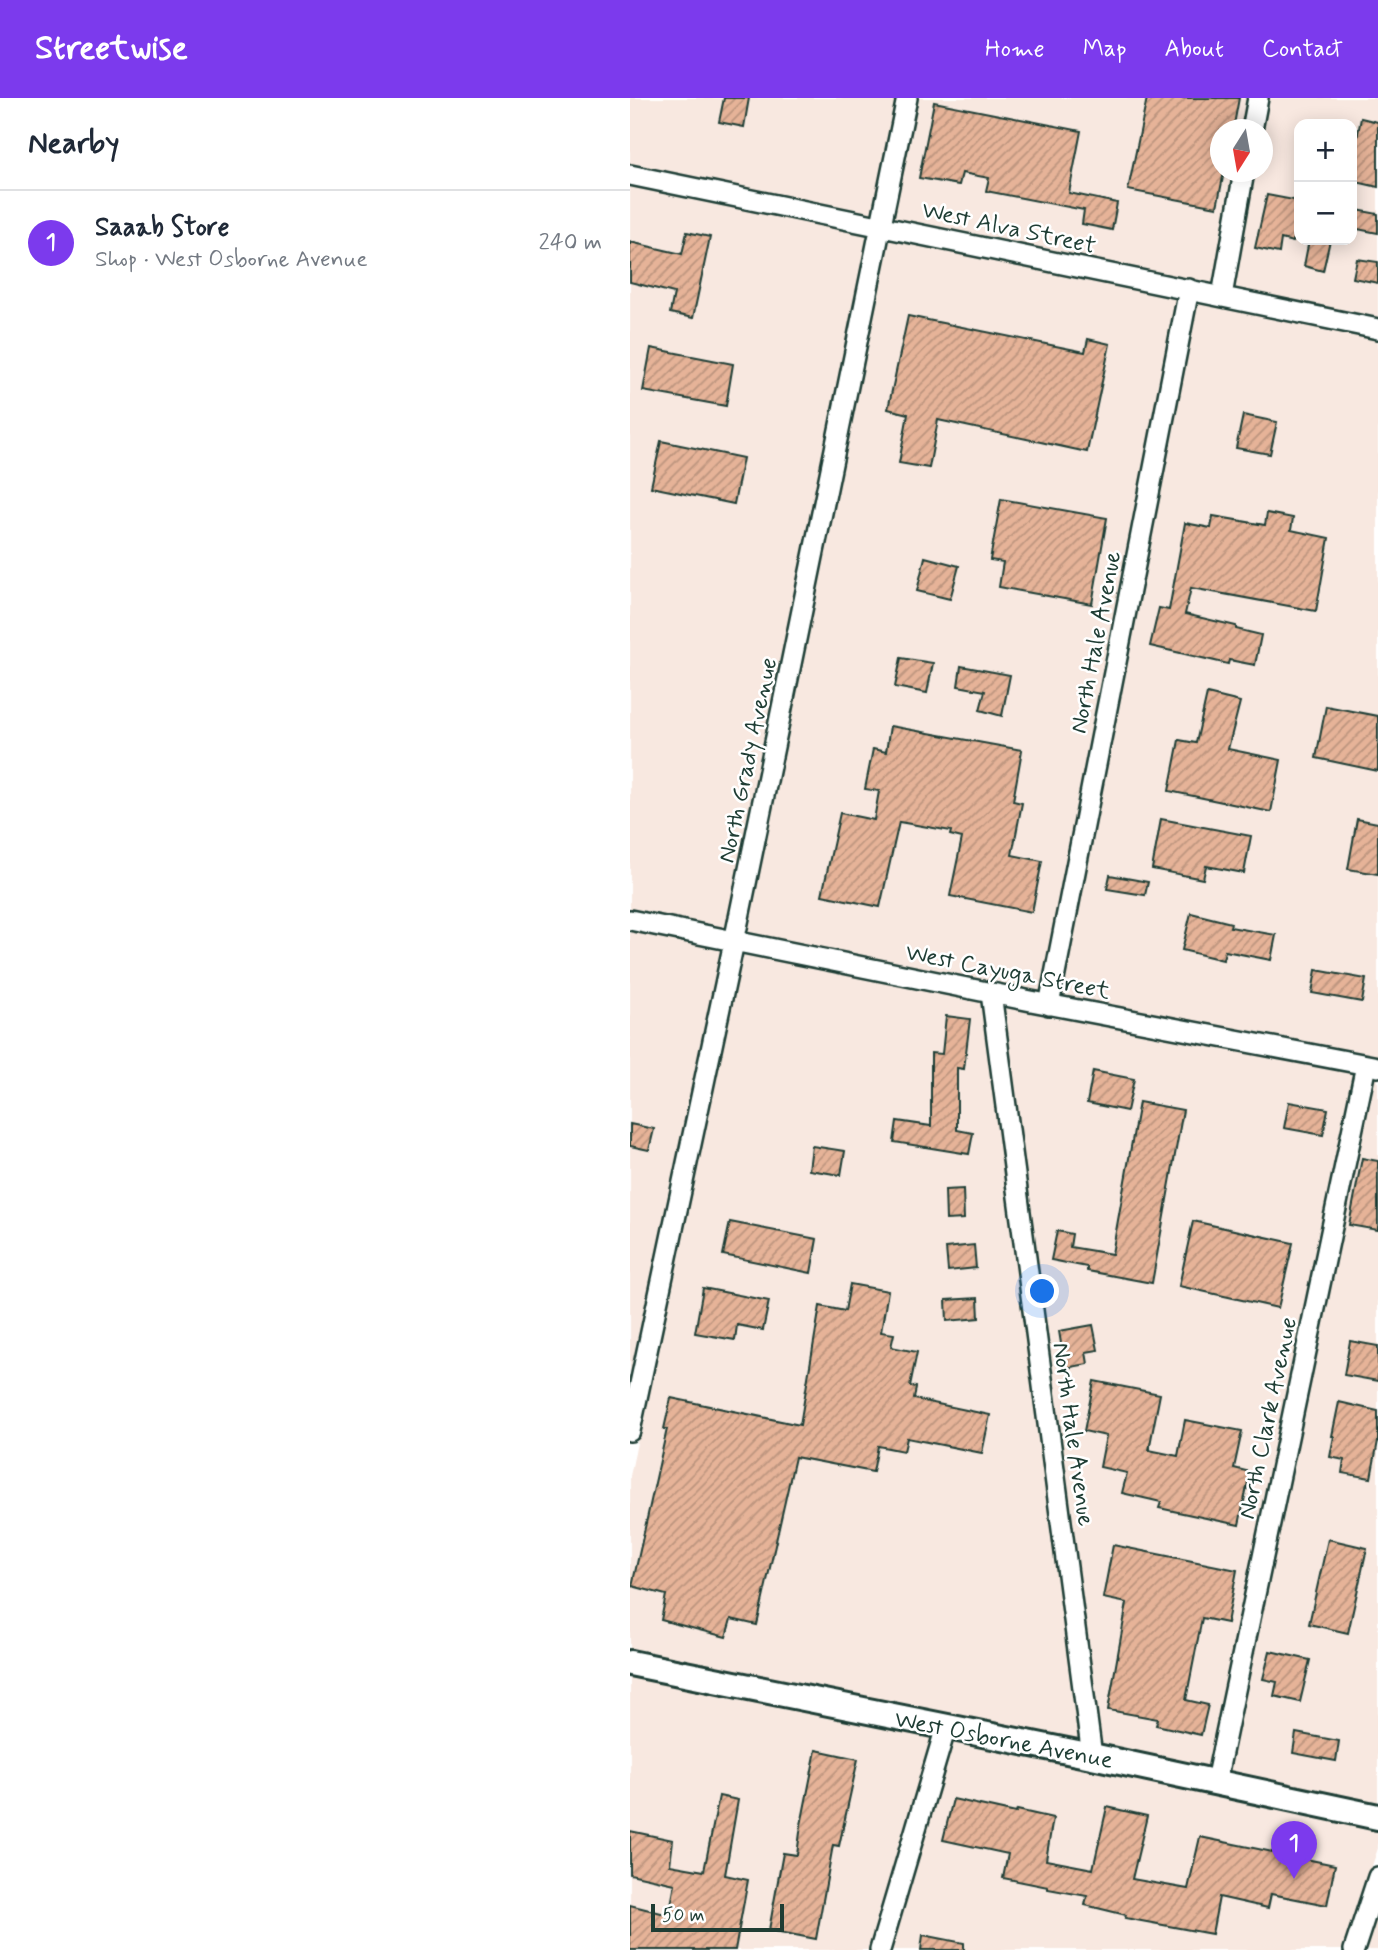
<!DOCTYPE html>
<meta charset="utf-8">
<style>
:root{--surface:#fff;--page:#f6f6f7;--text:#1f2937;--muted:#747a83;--line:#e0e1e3;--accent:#7c3aed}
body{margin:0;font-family:Mynerve,sans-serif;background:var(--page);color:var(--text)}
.controls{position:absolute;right:21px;top:21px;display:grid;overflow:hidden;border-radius:14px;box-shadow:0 4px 18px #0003}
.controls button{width:63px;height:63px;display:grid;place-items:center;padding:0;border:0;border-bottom:2px solid var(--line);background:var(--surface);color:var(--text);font:35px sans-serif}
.compass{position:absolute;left:580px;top:21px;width:63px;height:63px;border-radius:50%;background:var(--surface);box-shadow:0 4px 18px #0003;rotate:191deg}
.scale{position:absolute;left:21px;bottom:18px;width:133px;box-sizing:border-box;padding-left:7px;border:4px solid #1f3d34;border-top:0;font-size:19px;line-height:24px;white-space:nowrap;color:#1f3d34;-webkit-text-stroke:5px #fff;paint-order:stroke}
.you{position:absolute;left:413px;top:1194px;width:24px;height:24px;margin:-18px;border:5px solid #fff;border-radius:50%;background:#1a73e8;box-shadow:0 0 0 10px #1a73e833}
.badge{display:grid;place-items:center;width:46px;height:46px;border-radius:50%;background:var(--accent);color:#fff;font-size:23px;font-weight:700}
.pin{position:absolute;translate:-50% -58px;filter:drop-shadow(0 2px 4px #0008)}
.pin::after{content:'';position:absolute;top:37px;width:24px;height:21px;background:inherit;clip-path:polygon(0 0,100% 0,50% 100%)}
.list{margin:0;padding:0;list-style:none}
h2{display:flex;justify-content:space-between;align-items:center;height:91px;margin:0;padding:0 28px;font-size:30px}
h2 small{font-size:23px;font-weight:400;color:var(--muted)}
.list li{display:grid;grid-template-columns:46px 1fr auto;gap:21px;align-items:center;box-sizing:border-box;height:105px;padding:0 28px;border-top:2px solid var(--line)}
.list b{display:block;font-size:26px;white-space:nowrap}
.list p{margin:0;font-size:23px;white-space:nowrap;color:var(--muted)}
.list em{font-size:23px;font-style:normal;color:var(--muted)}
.map{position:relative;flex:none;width:748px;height:1852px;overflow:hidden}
header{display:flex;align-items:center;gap:42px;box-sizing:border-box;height:98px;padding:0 35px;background:var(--accent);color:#fff}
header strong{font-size:33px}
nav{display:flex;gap:38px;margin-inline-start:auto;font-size:24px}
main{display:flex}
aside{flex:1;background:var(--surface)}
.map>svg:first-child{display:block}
</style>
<header>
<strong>Streetwise</strong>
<nav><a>Home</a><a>Map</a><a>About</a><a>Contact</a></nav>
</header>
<main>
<aside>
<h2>Nearby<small></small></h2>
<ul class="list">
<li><span class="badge">1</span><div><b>Saaab Store</b><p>Shop · West Osborne Avenue</p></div><em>240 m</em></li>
</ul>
</aside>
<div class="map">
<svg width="748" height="1852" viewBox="0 0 748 1852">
<defs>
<pattern id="building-hatch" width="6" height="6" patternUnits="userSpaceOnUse" patternTransform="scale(1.75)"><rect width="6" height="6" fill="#e6b398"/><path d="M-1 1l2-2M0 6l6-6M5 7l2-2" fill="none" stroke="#ba937d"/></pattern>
</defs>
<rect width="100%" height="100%" fill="#fff"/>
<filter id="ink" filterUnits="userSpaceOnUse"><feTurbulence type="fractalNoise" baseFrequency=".0143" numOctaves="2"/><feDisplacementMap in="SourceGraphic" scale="14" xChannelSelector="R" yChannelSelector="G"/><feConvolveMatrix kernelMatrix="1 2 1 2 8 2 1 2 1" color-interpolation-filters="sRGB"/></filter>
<g filter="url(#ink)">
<path fill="#f8e8e0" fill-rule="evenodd" d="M 0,0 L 268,0 L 244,117 L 0,66 Z
M 287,0 L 618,0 L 613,31 L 590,32 L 590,74 L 605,74 L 585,186 L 262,120 Z
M 637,0 L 748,0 L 748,220 L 603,190 L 624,74 L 632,74 L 632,32 L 631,31 ZM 669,26 L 722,26 L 722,142 L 669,142 Z
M 0,87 L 240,137 L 97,832 L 0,812 Z
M 258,140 L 548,200 L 412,895 L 369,886 L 368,883 L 361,885 L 115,835 Z
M 566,203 L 748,241 L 748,959 L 430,899 Z
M 0,833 L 93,852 L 0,1289 Z
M 111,855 L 352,904 L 451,1645 L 0,1555 L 0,1378 Z
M 371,908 L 724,976 L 579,1672 L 470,1649 Z
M 742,979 L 748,980 L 748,1708 L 597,1675 Z
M 0,1576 L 304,1637 L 240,1852 L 0,1852 Z
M 322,1641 L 454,1667 L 455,1670 L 462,1668 L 748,1729 L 748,1750 L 714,1852 L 259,1852 Z
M 748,1808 L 748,1852 L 733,1852 Z"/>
<path fill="url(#building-hatch)" stroke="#1f3d34" stroke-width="2" d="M 94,0 L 119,0 L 114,29 L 89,24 Z
M 517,0 L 609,0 L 603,32 L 591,32 L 591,74 L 594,74 L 587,109 L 498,92 Z
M 304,4 L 451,33 L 439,95 L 487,105 L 482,132 L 452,126 L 454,112 L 356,93 L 359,80 L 332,75 L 329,87 L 289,80 Z
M 731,20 L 748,24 L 748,89 L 722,83 L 722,66 Z
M 637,97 L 669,103 L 669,112 L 663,144 L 651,141 L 649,155 L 625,150 Z
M 722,111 L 748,116 L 748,135 L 722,130 Z
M 57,134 L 80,139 L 63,220 L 40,215 L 44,195 L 0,184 L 0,144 L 52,156 Z
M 679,142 L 700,142 L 693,173 L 674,168 Z
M 727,161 L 748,164 L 748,185 L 723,180 Z
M 278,218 L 455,254 L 458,241 L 480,246 L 457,354 L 308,322 L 299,370 L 269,365 L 278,316 L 258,311 Z
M 21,250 L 103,266 L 96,308 L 13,293 Z
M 613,317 L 647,324 L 640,356 L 606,350 Z
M 31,343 L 113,360 L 104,406 L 21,389 Z
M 371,401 L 477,420 L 462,506 L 369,489 L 373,464 L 360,462 Z
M 637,415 L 663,420 L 661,432 L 699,440 L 686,513 L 561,490 L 555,516 L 606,528 L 606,531 L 631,537 L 625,567 L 599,562 L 598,566 L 520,548 L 529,510 L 539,512 L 555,425 L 581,430 L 583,418 L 635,427 Z
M 295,459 L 329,468 L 320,501 L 287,493 Z
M 271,560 L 303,565 L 297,595 L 265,589 Z
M 331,568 L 380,577 L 372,618 L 350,612 L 355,593 L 328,588 Z
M 577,596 L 610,604 L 598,651 L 651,662 L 641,714 L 539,693 L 549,642 L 566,645 Z
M 696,608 L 748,618 L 748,673 L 686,660 Z
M 260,628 L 392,652 L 383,703 L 392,705 L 382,757 L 412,763 L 402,814 L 320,798 L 332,740 L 320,737 L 321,733 L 269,724 L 250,809 L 192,797 L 210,715 L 244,722 L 249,693 L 235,691 L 243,651 L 256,654 Z
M 531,721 L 621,738 L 614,775 L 576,768 L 573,781 L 522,771 Z
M 727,721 L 748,725 L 748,776 L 718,771 Z
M 480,777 L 518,784 L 515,797 L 477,791 Z
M 561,815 L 601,825 L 600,829 L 646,837 L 641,862 L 595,853 L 593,862 L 552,852 Z
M 686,872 L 736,881 L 732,904 L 682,895 Z
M 316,918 L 340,921 L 334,971 L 327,970 L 327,1032 L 343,1035 L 339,1056 L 264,1044 L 267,1023 L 301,1028 L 301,955 L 312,956 Z
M 463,973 L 504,981 L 497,1013 L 457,1005 Z
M 509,1004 L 553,1012 L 522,1185 L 457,1173 L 457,1169 L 421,1162 L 427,1133 L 442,1136 L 440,1149 L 482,1156 Z
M 659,1004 L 698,1011 L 693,1037 L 654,1030 Z
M 0,1026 L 24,1031 L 19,1052 L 0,1048 Z
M 182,1048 L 215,1053 L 211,1077 L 179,1072 Z
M 732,1060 L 748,1063 L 748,1132 L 719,1127 Z
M 333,1091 L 334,1121 L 316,1122 L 315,1092 Z
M 563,1123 L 663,1145 L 648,1210 L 549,1188 Z
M 100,1124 L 187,1141 L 181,1175 L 93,1157 Z
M 344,1147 L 346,1170 L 318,1173 L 316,1150 Z
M 220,1186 L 258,1193 L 251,1234 L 264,1236 L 261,1249 L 287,1254 L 280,1288 L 286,1289 L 284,1301 L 360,1317 L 352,1355 L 277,1340 L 274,1353 L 248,1348 L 243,1374 L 165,1359 L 127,1527 L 101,1521 L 96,1539 L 31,1522 L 36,1497 L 2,1488 L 37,1331 L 34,1331 L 41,1300 L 170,1327 L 190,1208 L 215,1213 Z
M 73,1190 L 139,1203 L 133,1232 L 107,1227 L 105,1242 L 65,1235 Z
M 348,1200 L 349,1220 L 317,1223 L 316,1202 Z
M 463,1227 L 468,1252 L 456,1254 L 458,1266 L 435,1270 L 429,1233 Z
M 720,1243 L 748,1248 L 748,1283 L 714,1277 Z
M 464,1283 L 530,1296 L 519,1352 L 548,1358 L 555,1322 L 612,1333 L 604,1370 L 620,1374 L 609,1427 L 529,1410 L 531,1404 L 492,1395 L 497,1375 L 470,1369 L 476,1338 L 454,1333 Z
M 709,1304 L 748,1313 L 748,1343 L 741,1380 L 712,1375 L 714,1362 L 700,1359 L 704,1338 L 702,1338 Z
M 698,1441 L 737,1450 L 718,1535 L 679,1526 Z
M 483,1447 L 607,1472 L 597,1525 L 572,1520 L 556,1602 L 578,1607 L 571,1637 L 526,1627 L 528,1621 L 478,1612 L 497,1505 L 473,1500 Z
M 640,1553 L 680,1562 L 670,1604 L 644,1598 L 647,1584 L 633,1581 Z
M 666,1635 L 709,1643 L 706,1663 L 663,1655 Z
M 186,1652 L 228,1661 L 209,1748 L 203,1747 L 186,1841 L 139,1832 L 153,1755 L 167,1757 L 171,1727 Z
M 89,1698 L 108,1702 L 95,1777 L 118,1782 L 105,1852 L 0,1852 L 0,1807 L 39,1817 L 45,1786 L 0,1776 L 0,1733 L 43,1742 L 40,1767 L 74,1773 Z
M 323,1701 L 386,1715 L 387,1712 L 423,1720 L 416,1762 L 463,1771 L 477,1709 L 517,1718 L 502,1781 L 558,1791 L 570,1739 L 705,1767 L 697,1807 L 641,1796 L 638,1810 L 589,1799 L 582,1836 L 495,1820 L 496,1817 L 455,1807 L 457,1798 L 418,1791 L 418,1789 L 373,1780 L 378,1756 L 313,1742 Z
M 293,1837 L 334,1845 L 334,1852 L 291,1852 Z"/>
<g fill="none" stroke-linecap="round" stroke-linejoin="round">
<defs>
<path id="minor" d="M 622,32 L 628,0
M 0,77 L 748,231
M 592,198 L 614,74
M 0,822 L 401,903 L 748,969
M 361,895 L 462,1658
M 419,907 L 559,191
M 0,1333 L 104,844 L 277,0
M 586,1683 L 736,967
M 250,1852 L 316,1629
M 724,1852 L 748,1779"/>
<path id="tertiary" d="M 0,1565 L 462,1658 L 748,1719"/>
</defs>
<use href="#minor" stroke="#1f3d34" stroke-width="24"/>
<use href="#tertiary" stroke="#1f3d34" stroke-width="30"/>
<use href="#minor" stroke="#fff" stroke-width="19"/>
<use href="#tertiary" stroke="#fff" stroke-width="24"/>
</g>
</g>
<g text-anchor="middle" stroke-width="5" stroke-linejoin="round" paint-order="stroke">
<g font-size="24" fill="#1f3d34" stroke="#fff">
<text transform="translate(379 129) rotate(12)" y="8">West Alva Street</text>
<text transform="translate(465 544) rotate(-79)" y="8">North Hale Avenue</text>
<text transform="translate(117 662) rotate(-78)" y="8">North Grady Avenue</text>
<text transform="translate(378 873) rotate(11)" y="8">West Cayuga Street</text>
<text transform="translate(637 1320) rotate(-78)" y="8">North Clark Avenue</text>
<text transform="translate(444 1336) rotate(82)" y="8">North Hale Avenue</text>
<text transform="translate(374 1641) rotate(11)" y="8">West Osborne Avenue</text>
</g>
</g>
</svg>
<div class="controls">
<button>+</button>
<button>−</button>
</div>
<svg class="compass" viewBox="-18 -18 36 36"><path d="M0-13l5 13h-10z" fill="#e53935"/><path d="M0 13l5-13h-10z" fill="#747a83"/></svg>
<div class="scale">50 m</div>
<div class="you"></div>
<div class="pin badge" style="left:664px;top:1781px">1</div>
</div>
</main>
